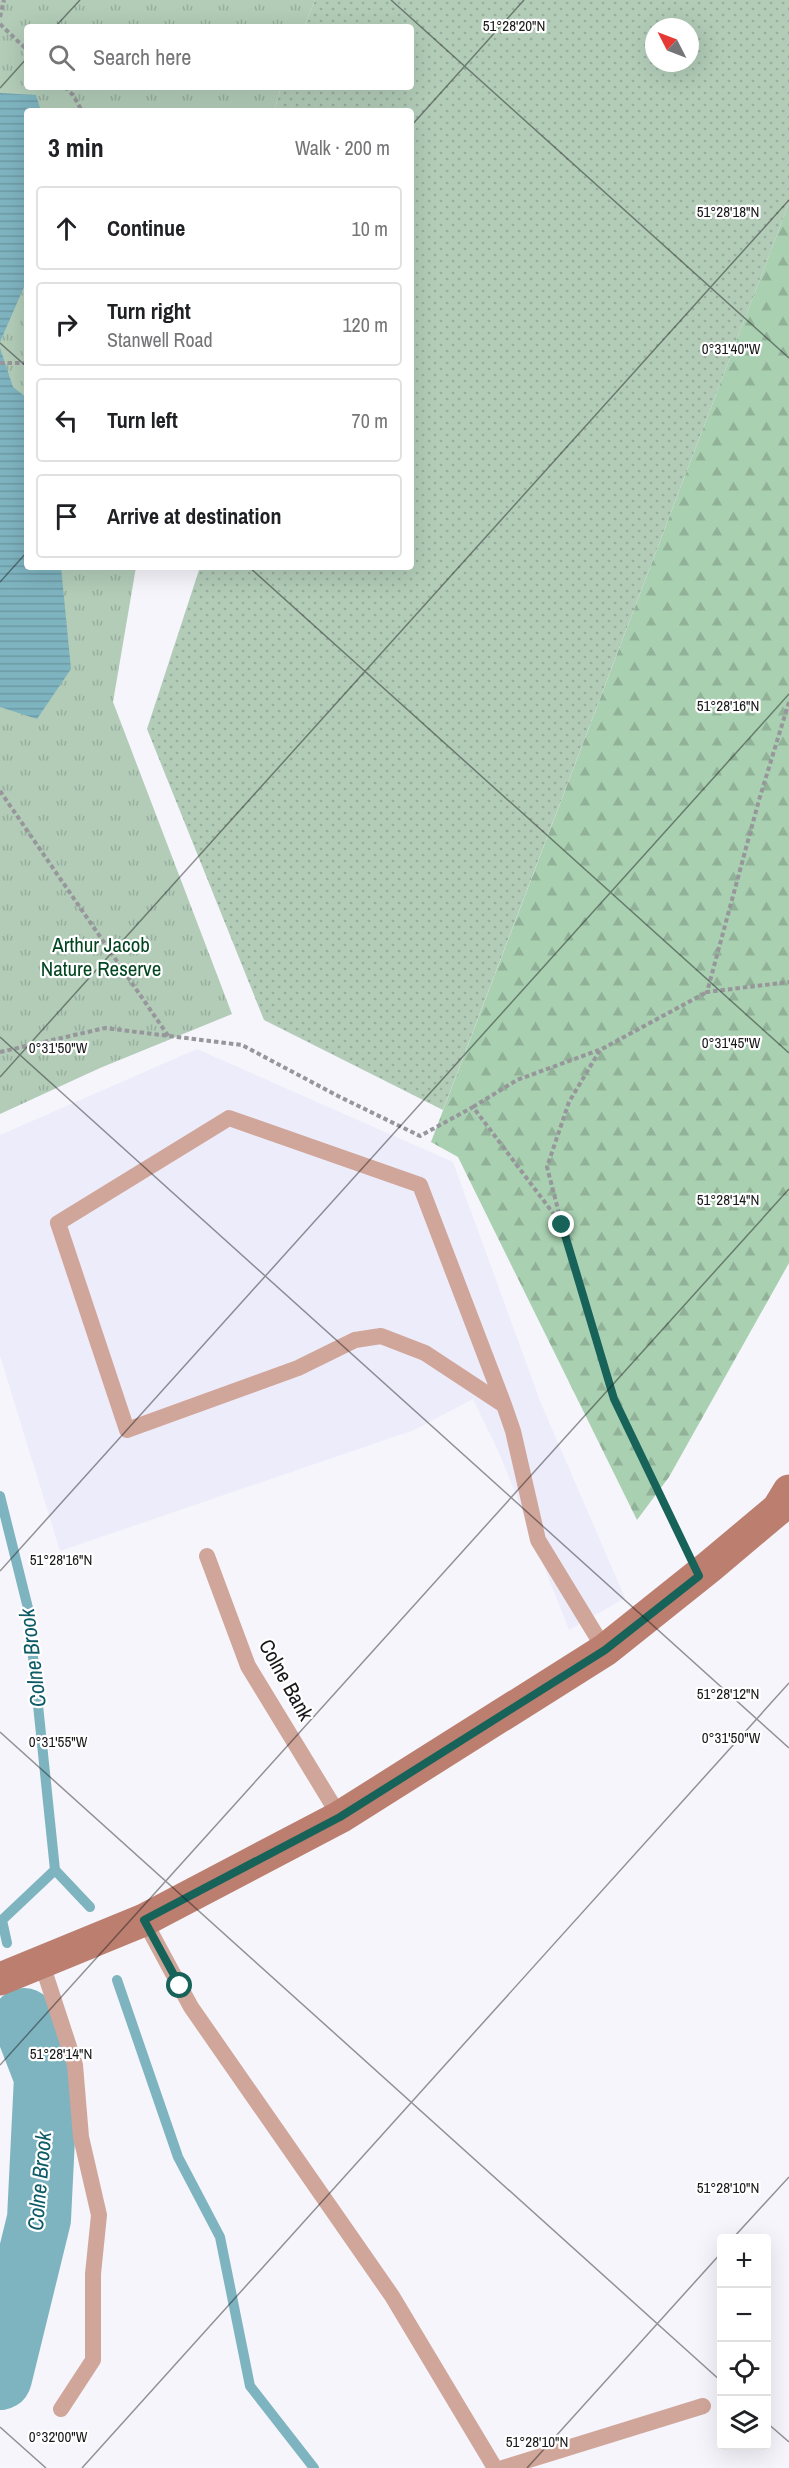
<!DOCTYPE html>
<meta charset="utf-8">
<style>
:root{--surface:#fff;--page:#f2f2f2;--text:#202124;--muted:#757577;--line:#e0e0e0}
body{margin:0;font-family:"Archivo Narrow",sans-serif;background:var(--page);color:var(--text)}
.controls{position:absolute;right:18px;bottom:18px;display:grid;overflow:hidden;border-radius:6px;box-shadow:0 6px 24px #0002}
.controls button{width:54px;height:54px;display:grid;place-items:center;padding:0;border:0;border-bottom:2px solid var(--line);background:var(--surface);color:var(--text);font:30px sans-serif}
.compass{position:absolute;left:645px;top:18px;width:54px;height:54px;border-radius:50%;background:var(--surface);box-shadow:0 6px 24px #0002;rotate:312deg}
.stop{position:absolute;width:18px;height:18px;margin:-14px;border:4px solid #17635a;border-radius:50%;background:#fff}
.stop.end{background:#17635a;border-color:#fff;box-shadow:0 2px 6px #0008}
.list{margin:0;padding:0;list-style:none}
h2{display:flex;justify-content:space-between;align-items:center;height:78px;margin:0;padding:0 24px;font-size:26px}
h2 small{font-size:20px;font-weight:400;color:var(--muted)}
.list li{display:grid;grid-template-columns:39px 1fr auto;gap:18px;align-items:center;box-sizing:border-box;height:84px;margin:0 12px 12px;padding:0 12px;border:2px solid var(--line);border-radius:6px}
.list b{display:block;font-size:22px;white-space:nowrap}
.list p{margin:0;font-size:20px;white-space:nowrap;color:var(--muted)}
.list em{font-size:20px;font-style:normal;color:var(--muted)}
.icon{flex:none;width:33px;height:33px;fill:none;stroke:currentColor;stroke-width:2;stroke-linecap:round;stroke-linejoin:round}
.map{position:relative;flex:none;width:789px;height:2468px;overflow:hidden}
.search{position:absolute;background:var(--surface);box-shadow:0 6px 24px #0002;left:24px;top:24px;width:390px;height:66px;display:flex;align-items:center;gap:15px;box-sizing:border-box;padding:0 21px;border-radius:6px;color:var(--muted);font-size:22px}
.panel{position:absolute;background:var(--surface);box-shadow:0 6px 24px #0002;left:24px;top:108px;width:390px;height:462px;border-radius:6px}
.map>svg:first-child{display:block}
</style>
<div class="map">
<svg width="789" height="2468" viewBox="0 0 789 2468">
<defs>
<pattern id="grass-dots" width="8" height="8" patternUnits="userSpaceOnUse" patternTransform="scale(1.5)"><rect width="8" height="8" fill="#b2ccb8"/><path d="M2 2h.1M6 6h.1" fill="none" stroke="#98ae9e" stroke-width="1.8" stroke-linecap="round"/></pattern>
<pattern id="forest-firs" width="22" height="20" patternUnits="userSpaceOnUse" patternTransform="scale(1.5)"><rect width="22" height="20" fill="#a9d0b1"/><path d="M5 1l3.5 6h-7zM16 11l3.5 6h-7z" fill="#91b298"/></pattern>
<pattern id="park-tufts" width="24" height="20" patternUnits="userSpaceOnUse" patternTransform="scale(1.5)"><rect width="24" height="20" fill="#b2ccb8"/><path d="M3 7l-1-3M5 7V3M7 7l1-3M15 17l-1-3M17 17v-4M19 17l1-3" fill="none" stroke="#98ae9e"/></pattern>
<pattern id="water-rules" width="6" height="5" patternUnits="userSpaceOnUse" patternTransform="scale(1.5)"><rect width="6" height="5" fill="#7eb4c0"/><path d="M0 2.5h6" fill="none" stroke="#6c9aa4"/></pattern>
</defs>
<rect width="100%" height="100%" fill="#f5f5fb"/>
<path fill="#edecfa" d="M 197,1049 L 453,1162 L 540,1401 L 625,1598 L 569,1630 L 501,1457 L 473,1399 L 414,1430 L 60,1551 L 0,1356 L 0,1135 Z"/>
<path fill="url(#grass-dots)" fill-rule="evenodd" d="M 315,0 L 789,0 L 789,203 L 443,1110 L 264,1020 L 147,729 L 200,567 L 411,567 L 411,111 L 274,111 L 281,87 L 411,87 L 411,27 L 304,27 ZM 654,27 L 690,27 L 690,63 L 654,63 Z"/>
<path fill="url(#forest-firs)" d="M 789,203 L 789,1263 L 669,1477 L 637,1520 L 458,1157 L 431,1142 Z"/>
<path fill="url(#park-tufts)" d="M 0,0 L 315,0 L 304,27 L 27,27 L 27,87 L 281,87 L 274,111 L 27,111 L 27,567 L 136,567 L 113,702 L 232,1014 L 100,1068 L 0,1114 Z"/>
<path fill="url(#water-rules)" d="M 0,93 L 36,95 L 41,111 L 27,111 L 27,280 L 0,342 Z
M 0,348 L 13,387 L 27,398 L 27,567 L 61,567 L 71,669 L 37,719 L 0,707 Z"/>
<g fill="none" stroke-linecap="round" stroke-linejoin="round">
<path stroke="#7eb4c0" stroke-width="10" d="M 0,1496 L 28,1608 L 55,1870 L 2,1920 L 7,1943
M 55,1870 L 90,1907
M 117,1980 L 178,2157 L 220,2237 L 250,2386 L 314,2468"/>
<path stroke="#7eb4c0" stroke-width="64" d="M 0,2378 L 39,2219 L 46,2077 L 24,2020"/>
<path stroke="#96969b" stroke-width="4" stroke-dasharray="4.5 3" stroke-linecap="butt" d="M 0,17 L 4,0
M 0,24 L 27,50
M 65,87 L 73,95 L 82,111
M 0,363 L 27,363
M 789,702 L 759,800 L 707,992 L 789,982
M 0,791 L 169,1037
M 0,1052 L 105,1028 L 242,1045 L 338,1096 L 420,1136 L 473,1107 L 562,1225 L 614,1399 L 684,1544
M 473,1107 L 517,1080 L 599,1050
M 561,1221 L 547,1167 L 569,1102 L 600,1050 L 707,992"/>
<path stroke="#d1a69a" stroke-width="16" d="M 504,1405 L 425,1353 L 381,1336 L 355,1340 L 298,1368 L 127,1430 L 58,1223 L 229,1118 L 420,1185 L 504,1405 L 513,1431 L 538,1540 L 605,1650
M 207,1556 L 248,1666 L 340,1817
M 144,1920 L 191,2007 L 392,2296 L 495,2468
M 41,1961 L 75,2065 L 81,2137 L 99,2215 L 93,2274 L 93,2360 L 61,2409
M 503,2468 L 703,2406"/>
<path stroke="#bc7e6e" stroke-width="33" d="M 0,1979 L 144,1920 L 340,1817 L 605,1650 L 709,1567 L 778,1509 L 789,1491"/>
</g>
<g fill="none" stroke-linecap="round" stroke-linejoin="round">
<path stroke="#17635a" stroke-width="8" d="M 180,1986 L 144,1920 L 340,1817 L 605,1650 L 699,1576 L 614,1399 L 562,1225"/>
</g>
<path fill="none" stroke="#18181a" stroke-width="1.5" stroke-opacity="0.45" d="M 391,0 L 789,358M 55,27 L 80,0M 0,88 L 27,58M 411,126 L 524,0M 0,343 L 27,367M 249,567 L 789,1053M 0,582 L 27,552M 0,1037 L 789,1748M 0,1077 L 789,200M 0,1571 L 789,694M 0,1732 L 722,2382M 0,2065 L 789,1189M 733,2238 L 789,2177M 766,2422 L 789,2442M 0,2427 L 46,2468M 82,2468 L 789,1683M 527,2468 L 722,2252"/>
<g text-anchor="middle" stroke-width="4.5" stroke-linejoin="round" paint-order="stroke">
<g font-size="21" fill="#024620" stroke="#fff">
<text x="101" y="952">Arthur Jacob<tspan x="101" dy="24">Nature Reserve</tspan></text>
</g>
<g font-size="21" fill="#18181a" stroke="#fff">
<text transform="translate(286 1680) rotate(61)" y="7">Colne Bank</text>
</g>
<g font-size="22" font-style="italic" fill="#0d5b67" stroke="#fff">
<text transform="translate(32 1658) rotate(-97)" y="8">Colne Brook</text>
<text transform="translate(39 2181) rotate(-85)" y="8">Colne Brook</text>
</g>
</g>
<g font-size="15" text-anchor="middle" fill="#18181a" stroke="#fff" stroke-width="4.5" stroke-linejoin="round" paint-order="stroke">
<text x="514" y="31">51°28'20"N</text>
<text x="728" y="217">51°28'18"N</text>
<text x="731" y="354">0°31'40"W</text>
<text x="728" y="711">51°28'16"N</text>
<text x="731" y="1048">0°31'45"W</text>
<text x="58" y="1053">0°31'50"W</text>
<text x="728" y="1205">51°28'14"N</text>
<text x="61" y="1565">51°28'16"N</text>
<text x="728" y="1699">51°28'12"N</text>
<text x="731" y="1743">0°31'50"W</text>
<text x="58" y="1747">0°31'55"W</text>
<text x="61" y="2059">51°28'14"N</text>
<text x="728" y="2193">51°28'10"N</text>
<text x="58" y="2442">0°32'00"W</text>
<text x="537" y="2447">51°28'10"N</text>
</g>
</svg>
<div class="controls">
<button>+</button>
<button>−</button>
<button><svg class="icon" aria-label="locate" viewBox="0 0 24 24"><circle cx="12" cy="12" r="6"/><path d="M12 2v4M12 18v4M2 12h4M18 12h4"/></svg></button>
<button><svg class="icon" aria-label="layers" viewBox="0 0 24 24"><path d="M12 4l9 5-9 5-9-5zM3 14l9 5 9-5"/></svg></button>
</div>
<svg class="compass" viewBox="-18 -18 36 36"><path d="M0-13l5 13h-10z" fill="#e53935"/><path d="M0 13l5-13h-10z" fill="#757577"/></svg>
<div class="stop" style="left:180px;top:1986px"></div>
<div class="stop end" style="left:562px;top:1225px"></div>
<div class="search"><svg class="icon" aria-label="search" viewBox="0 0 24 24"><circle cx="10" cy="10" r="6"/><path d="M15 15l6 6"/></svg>Search here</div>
<section class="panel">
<h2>3 min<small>Walk · 200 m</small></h2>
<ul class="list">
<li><svg class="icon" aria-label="ahead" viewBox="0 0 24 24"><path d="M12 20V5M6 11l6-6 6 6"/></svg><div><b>Continue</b></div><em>10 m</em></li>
<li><svg class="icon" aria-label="right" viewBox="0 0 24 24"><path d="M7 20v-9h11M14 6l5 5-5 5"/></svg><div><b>Turn right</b><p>Stanwell Road</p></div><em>120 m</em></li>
<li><svg class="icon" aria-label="left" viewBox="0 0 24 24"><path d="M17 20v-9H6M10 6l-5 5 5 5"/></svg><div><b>Turn left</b></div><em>70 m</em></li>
<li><svg class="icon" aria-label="arrive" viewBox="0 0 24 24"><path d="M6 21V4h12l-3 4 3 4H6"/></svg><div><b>Arrive at destination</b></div></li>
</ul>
</section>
</div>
